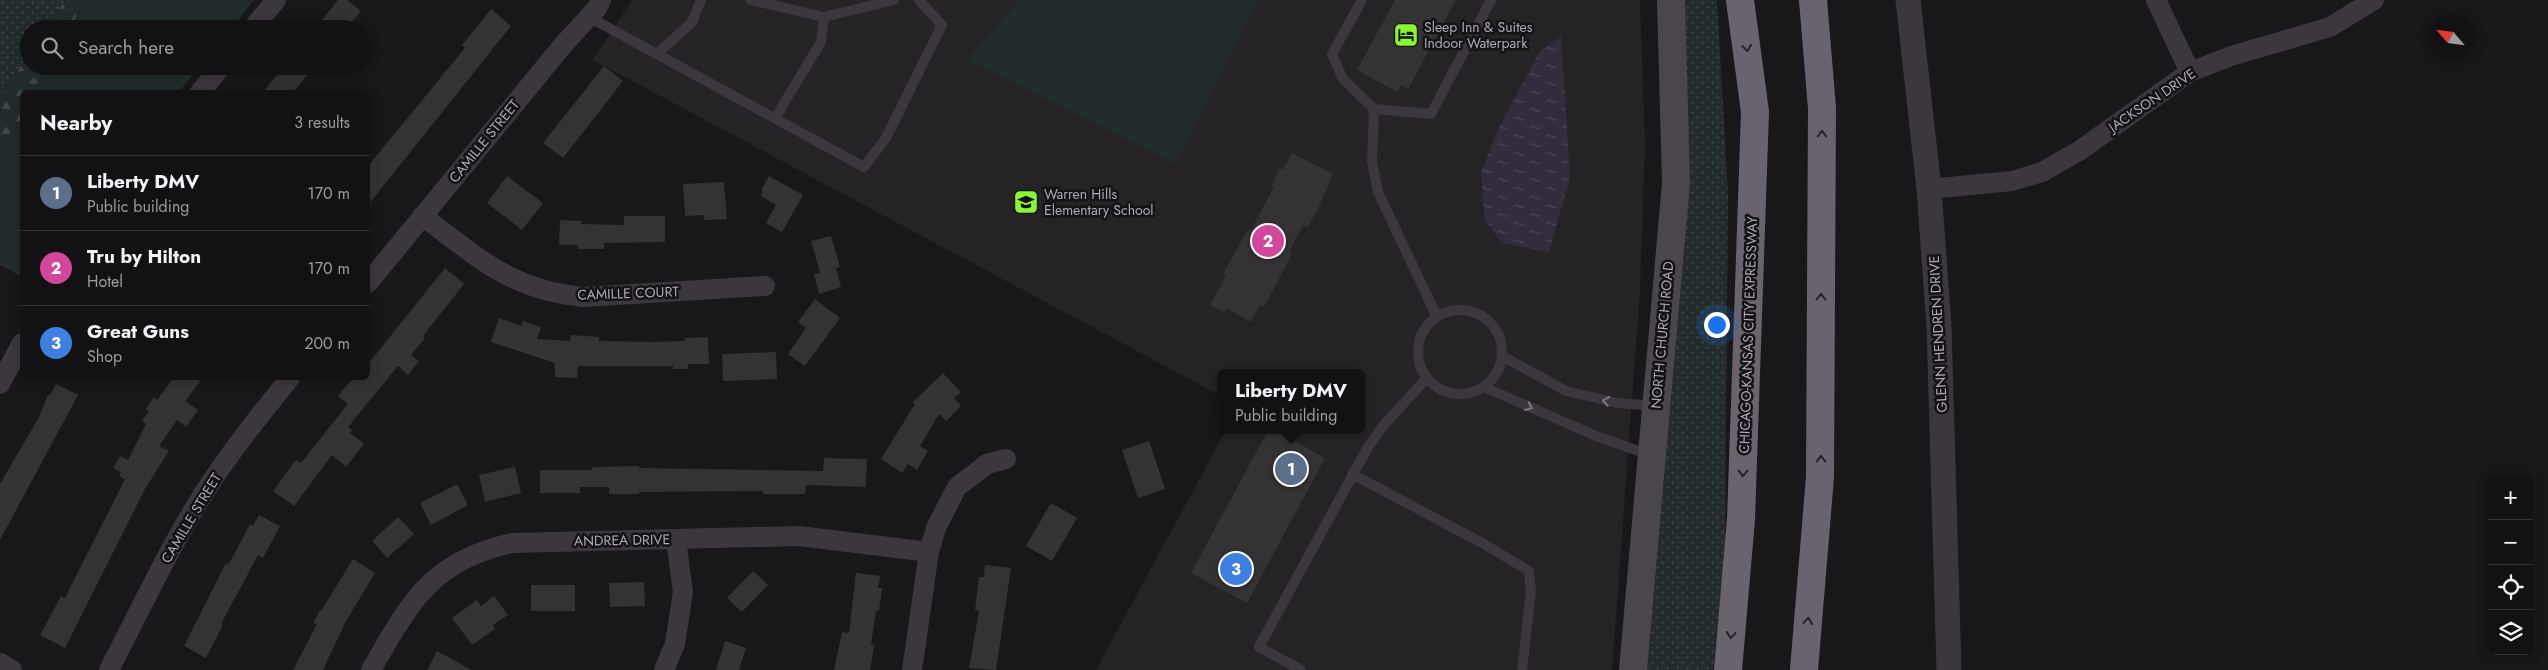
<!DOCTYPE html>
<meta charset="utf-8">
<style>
:root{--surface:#121113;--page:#1f1f21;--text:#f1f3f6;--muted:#9c9da0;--line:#313133;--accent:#d93025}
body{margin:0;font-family:Jost,sans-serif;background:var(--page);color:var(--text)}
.controls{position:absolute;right:15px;bottom:15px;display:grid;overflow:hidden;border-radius:8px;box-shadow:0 2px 12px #0003}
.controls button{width:45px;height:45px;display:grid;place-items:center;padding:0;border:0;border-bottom:1px solid var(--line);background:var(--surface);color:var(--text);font:25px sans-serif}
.compass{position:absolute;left:2428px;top:15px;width:45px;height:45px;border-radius:50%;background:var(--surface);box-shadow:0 2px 12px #0003;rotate:298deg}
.you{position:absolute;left:1716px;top:324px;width:18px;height:18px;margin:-12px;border:4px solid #fff;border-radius:50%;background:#1a73e8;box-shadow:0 0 0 8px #1a73e833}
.badge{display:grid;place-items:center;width:32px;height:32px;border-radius:50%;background:var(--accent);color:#fff;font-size:16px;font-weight:700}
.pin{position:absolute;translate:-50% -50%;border:2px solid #fff;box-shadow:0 1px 5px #0006}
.popup{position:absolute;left:1217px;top:369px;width:148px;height:65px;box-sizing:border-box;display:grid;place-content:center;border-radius:8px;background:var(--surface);filter:drop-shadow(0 1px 4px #0005);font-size:16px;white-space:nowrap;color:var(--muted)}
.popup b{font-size:19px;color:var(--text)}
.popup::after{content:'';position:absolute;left:50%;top:100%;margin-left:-10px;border:10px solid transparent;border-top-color:var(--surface)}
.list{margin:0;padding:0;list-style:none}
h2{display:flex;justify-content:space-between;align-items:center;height:65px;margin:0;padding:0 20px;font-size:21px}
h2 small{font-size:16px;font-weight:400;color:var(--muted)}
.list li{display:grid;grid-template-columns:32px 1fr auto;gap:15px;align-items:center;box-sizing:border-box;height:75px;padding:0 20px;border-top:1px solid var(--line)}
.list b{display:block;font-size:19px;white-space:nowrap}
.list p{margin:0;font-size:16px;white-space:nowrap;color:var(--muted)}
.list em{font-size:16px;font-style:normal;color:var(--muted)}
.icon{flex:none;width:28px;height:28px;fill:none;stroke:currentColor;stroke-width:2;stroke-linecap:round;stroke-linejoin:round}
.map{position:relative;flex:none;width:2548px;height:670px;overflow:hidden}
.search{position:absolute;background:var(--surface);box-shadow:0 2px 12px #0003;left:20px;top:20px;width:350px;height:55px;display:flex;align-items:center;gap:12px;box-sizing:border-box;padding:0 18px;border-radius:28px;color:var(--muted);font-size:19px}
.panel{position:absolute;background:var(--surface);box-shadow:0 2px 12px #0003;left:20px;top:90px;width:350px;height:290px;border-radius:8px}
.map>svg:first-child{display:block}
</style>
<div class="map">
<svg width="2548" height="670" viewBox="0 0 2548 670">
<defs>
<pattern id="grass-dots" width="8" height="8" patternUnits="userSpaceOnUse" patternTransform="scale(1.25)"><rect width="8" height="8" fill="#222c2c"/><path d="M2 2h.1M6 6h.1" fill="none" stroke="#404848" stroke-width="1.8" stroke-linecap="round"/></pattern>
<pattern id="forest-firs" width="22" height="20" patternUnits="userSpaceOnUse" patternTransform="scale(1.25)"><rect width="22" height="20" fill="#222c2c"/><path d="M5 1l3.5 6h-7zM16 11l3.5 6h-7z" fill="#404848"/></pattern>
<pattern id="water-ripples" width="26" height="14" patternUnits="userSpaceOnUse" patternTransform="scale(1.25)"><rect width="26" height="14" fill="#322c3d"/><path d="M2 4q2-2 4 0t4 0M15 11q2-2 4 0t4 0" fill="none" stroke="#4d4857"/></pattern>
</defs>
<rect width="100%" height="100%" fill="#181719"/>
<path fill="#252326" d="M 632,0 L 1640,0 L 1645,146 L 1640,291 L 1612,670 L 1096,670 L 1226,430 L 1361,430 L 1361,373 L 1221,373 L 1221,396 L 593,60 Z"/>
<path fill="url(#grass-dots)" d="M 0,0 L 65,0 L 46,29 L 29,29 L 29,54 L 0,97 Z
M 1685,0 L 1717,0 L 1728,193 L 1725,555 L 1713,670 L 1647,670 L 1685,243 Z"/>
<path fill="url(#forest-firs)" d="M 65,0 L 85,0 L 70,29 L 46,29 Z
M 29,54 L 29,66 L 50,66 L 36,92 L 22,92 L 22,118 L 0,161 L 0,97 Z"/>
<path fill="#222c2c" d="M 85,0 L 254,0 L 231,29 L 70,29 Z
M 1020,0 L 1258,0 L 1177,164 L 967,60 Z
M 50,66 L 200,66 L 179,92 L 36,92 Z
M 22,118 L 22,277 L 0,265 L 0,161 Z"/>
<path fill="url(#water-ripples)" d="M 1561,36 L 1570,177 L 1549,252 L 1502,243 L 1485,220 L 1481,173 L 1499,127 L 1540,51 Z"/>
<path fill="#343235" d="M 338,0 L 347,0 L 361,11 L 346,29 L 315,29 Z
M 1395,0 L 1456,0 L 1408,89 L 1401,85 L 1397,92 L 1357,70 Z
M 491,9 L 511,26 L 368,205 L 368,166 L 465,48 L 462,45 Z
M 285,66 L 315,66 L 293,92 L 263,92 Z
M 604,66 L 623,81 L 563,158 L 543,143 Z
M 1292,153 L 1333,174 L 1317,211 L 1307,228 L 1303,225 L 1289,252 L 1292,254 L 1264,307 L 1260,305 L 1251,322 L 1226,308 L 1224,312 L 1210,305 L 1226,276 L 1223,274 L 1248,229 L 1251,230 L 1274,187 L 1271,186 L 1280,168 L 1283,170 Z
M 507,176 L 543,203 L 522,230 L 487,203 Z
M 769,176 L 803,195 L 782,232 L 766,223 L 776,205 L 761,196 L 763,191 L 761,190 Z
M 724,182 L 727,219 L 704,220 L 704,215 L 685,216 L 683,184 Z
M 624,216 L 665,216 L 665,242 L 604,243 L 604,249 L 578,249 L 578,245 L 559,245 L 560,220 L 581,221 L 581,224 L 624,225 Z
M 831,236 L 840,267 L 836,268 L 841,287 L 819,294 L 814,274 L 820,273 L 811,241 Z
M 445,268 L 464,284 L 423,336 L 425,338 L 411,355 L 419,361 L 408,375 L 398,366 L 348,427 L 352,430 L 350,433 L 364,444 L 346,467 L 332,455 L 294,506 L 273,491 L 296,460 L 301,463 L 348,404 L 338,396 L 353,378 L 368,378 L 368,364 Z
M 815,299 L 840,318 L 805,366 L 788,354 L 806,328 L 798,322 Z
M 499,318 L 521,326 L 523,321 L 541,327 L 537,339 L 570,341 L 571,335 L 599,337 L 599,341 L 654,342 L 685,341 L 685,338 L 708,337 L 709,364 L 688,364 L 688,369 L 673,369 L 673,366 L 578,366 L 577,378 L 555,377 L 555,363 L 491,342 Z
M 776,352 L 777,379 L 723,381 L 722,354 Z
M 943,373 L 961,392 L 954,398 L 961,406 L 946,421 L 939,414 L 920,446 L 928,451 L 917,470 L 908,464 L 902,473 L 881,459 L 915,404 L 913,402 Z
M 173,378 L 203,378 L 185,401 L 198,410 L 186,427 L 177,420 L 159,446 L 169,451 L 145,489 L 65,648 L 40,635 L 61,596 L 65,598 L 125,479 L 119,476 L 121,472 L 113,468 L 120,456 L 128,460 L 146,424 L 142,421 L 149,411 L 146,409 L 154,397 L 157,400 Z
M 56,384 L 78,395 L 0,540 L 0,484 L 39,417 L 48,395 L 50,396 Z
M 1268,430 L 1275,430 L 1325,458 L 1247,603 L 1191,573 Z
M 1149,441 L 1165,489 L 1138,498 L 1122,450 Z
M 824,458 L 867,459 L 866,487 L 806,485 L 805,494 L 763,494 L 763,491 L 639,492 L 639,494 L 609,494 L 609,487 L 580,487 L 580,493 L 540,493 L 540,470 L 592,470 L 592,467 L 639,466 L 639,468 L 823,471 Z
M 515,467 L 521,493 L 485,502 L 479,475 Z
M 457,484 L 468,505 L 431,525 L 420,503 Z
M 1051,503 L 1077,518 L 1052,561 L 1026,546 Z
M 259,515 L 280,526 L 263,558 L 258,555 L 221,624 L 223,625 L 206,658 L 184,646 L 226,563 L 229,564 L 250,524 L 253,526 Z
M 398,517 L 414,534 L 387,558 L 372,541 Z
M 353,559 L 375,573 L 345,623 L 323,670 L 293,670 L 317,624 L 313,623 L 320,610 L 321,611 Z
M 985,565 L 1011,568 L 996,670 L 969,668 L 979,611 L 975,610 L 979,577 L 984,577 Z
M 753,571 L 768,585 L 742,612 L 727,598 Z
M 856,573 L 880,576 L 878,588 L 882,588 L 879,611 L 876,611 L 871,645 L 874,645 L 870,670 L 834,670 L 842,632 L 849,633 Z
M 644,582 L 645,606 L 610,607 L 609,583 Z
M 531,585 L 575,585 L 575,611 L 531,611 Z
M 494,596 L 508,615 L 493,625 L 495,629 L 472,645 L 452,618 L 477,600 L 481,606 Z
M 725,641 L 746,648 L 739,670 L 716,670 Z
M 437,651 L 472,670 L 427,670 Z"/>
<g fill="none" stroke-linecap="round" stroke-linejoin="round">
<path stroke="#3c373e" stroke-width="10" d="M 751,0 L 824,17 L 894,0
M 1362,0 L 1332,54 L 1343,79 L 1374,109
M 589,17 L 864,167 L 886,138 L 942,25 L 919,0
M 657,54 L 692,22 L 701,0
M 775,118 L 821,42 L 824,17
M1418 352a42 42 0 1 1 84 0a42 42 0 1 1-84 0Z
M 1437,317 L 1378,192 L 1372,162 L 1374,109 L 1431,114 L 1491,0
M 1502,356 L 1566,391 L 1617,403 L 1655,406
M 1484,387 L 1596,436 L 1650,455
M 1352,474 L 1484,544 L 1529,571 L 1531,591 L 1522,670
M 1301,670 L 1259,647 L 1368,447 L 1383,426 L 1426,379"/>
<path stroke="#3c373e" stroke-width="20" d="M 2156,0 L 2190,72
M 252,29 L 276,0
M 200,92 L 222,66
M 1929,189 L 2012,181 L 2042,172 L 2079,151 L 2190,72 L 2231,56 L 2330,27 L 2374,0
M 422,216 C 478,257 510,290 583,297 L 765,286
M 368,283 L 563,45 L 597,8 L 601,0
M 0,384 L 22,343
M 0,663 L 12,670
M 109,670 C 140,611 168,549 204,493 C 230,452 260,415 290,378
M 371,670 C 410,602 431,561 512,543 L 799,536 L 929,552
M 664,670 L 675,644 L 683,592 L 676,539
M 912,670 L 929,552 L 936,528 L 957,487 L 987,464 L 1006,459"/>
<path stroke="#3c373e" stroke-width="25" d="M 1908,0 L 1929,189 L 1939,326 L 1949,670"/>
<path stroke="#4b454e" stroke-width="28" d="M 1633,670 L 1676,183 L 1671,0"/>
<path stroke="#6a636f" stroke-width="28" d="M 1728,670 L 1741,519 L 1755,112 L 1740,0
M 1804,670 L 1820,477 L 1822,108 L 1813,0"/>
</g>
<defs><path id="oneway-chevron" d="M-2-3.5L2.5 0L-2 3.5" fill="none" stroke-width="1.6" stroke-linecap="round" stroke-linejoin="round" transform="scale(1.25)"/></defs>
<g stroke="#242226">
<use href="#oneway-chevron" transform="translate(1747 48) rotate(82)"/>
<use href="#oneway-chevron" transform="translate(1822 134) rotate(-90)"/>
<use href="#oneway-chevron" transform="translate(1821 297) rotate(-90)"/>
<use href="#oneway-chevron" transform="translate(1821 459) rotate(-90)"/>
<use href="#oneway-chevron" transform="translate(1743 473) rotate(92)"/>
<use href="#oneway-chevron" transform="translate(1808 621) rotate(-85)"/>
<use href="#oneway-chevron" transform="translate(1731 635) rotate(95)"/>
</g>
<g stroke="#7d7582">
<use href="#oneway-chevron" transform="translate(1606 401) rotate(-170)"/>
<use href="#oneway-chevron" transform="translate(1529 407) rotate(24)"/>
</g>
<defs>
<symbol id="hotel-square" viewBox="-11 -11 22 22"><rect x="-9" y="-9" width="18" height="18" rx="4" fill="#8bf433" stroke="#131214"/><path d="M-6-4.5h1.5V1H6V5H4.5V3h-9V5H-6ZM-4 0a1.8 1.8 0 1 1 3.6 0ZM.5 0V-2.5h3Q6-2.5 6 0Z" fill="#111"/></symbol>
<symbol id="school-square" viewBox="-11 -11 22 22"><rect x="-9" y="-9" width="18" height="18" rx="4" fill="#8bf433" stroke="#131214"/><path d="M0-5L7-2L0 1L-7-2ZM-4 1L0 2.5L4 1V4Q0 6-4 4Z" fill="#111"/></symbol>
</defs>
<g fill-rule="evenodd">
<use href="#hotel-square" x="1392" y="21" width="28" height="28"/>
<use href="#school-square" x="1012" y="188" width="28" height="28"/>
</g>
<g text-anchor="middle" stroke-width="5" stroke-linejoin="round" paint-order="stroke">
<g font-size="14" fill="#b2a8b9" stroke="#131214" text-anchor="start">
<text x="1424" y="32">Sleep Inn &amp; Suites<tspan x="1424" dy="16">Indoor Waterpark</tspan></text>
<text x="1044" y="199">Warren Hills<tspan x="1044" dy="16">Elementary School</tspan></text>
</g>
<g font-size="14" fill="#b2a8b9" stroke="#131214">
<text transform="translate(2152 100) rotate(-34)" y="5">JACKSON DRIVE</text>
<text transform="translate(484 141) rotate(-51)" y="5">CAMILLE STREET</text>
<text transform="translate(628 293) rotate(-2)" y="5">CAMILLE COURT</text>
<text transform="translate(1938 334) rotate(-93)" y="5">GLENN HENDREN DRIVE</text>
<text transform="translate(1662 335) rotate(-85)" y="5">NORTH CHURCH ROAD</text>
<text transform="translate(1748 335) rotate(-88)" y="5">CHICAGO-KANSAS CITY EXPRESSWAY</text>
<text transform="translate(191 518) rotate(-59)" y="5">CAMILLE STREET</text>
<text transform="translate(622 540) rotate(-1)" y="5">ANDREA DRIVE</text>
</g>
</g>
</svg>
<div class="controls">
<button>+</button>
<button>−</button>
<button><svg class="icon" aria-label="locate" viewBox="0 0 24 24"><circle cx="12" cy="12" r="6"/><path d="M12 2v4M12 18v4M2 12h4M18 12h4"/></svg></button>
<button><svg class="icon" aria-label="layers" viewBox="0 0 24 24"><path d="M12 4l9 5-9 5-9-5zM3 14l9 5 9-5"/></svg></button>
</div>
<svg class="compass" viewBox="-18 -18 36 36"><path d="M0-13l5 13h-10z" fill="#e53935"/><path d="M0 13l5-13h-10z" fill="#9c9da0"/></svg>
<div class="you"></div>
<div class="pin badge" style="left:1291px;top:469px;background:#5c6f8a">1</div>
<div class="popup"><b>Liberty DMV</b>Public building</div>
<div class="pin badge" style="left:1268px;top:241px;background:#d1479c">2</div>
<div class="pin badge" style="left:1236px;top:569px;background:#3f7fe0">3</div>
<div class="search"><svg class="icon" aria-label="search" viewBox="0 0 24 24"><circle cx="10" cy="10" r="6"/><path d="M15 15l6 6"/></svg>Search here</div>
<section class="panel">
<h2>Nearby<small>3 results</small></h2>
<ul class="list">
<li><span class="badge" style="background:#5c6f8a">1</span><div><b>Liberty DMV</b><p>Public building</p></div><em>170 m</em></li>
<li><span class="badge" style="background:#d1479c">2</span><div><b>Tru by Hilton</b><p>Hotel</p></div><em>170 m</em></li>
<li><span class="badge" style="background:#3f7fe0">3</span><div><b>Great Guns</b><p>Shop</p></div><em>200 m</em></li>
</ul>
</section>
</div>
